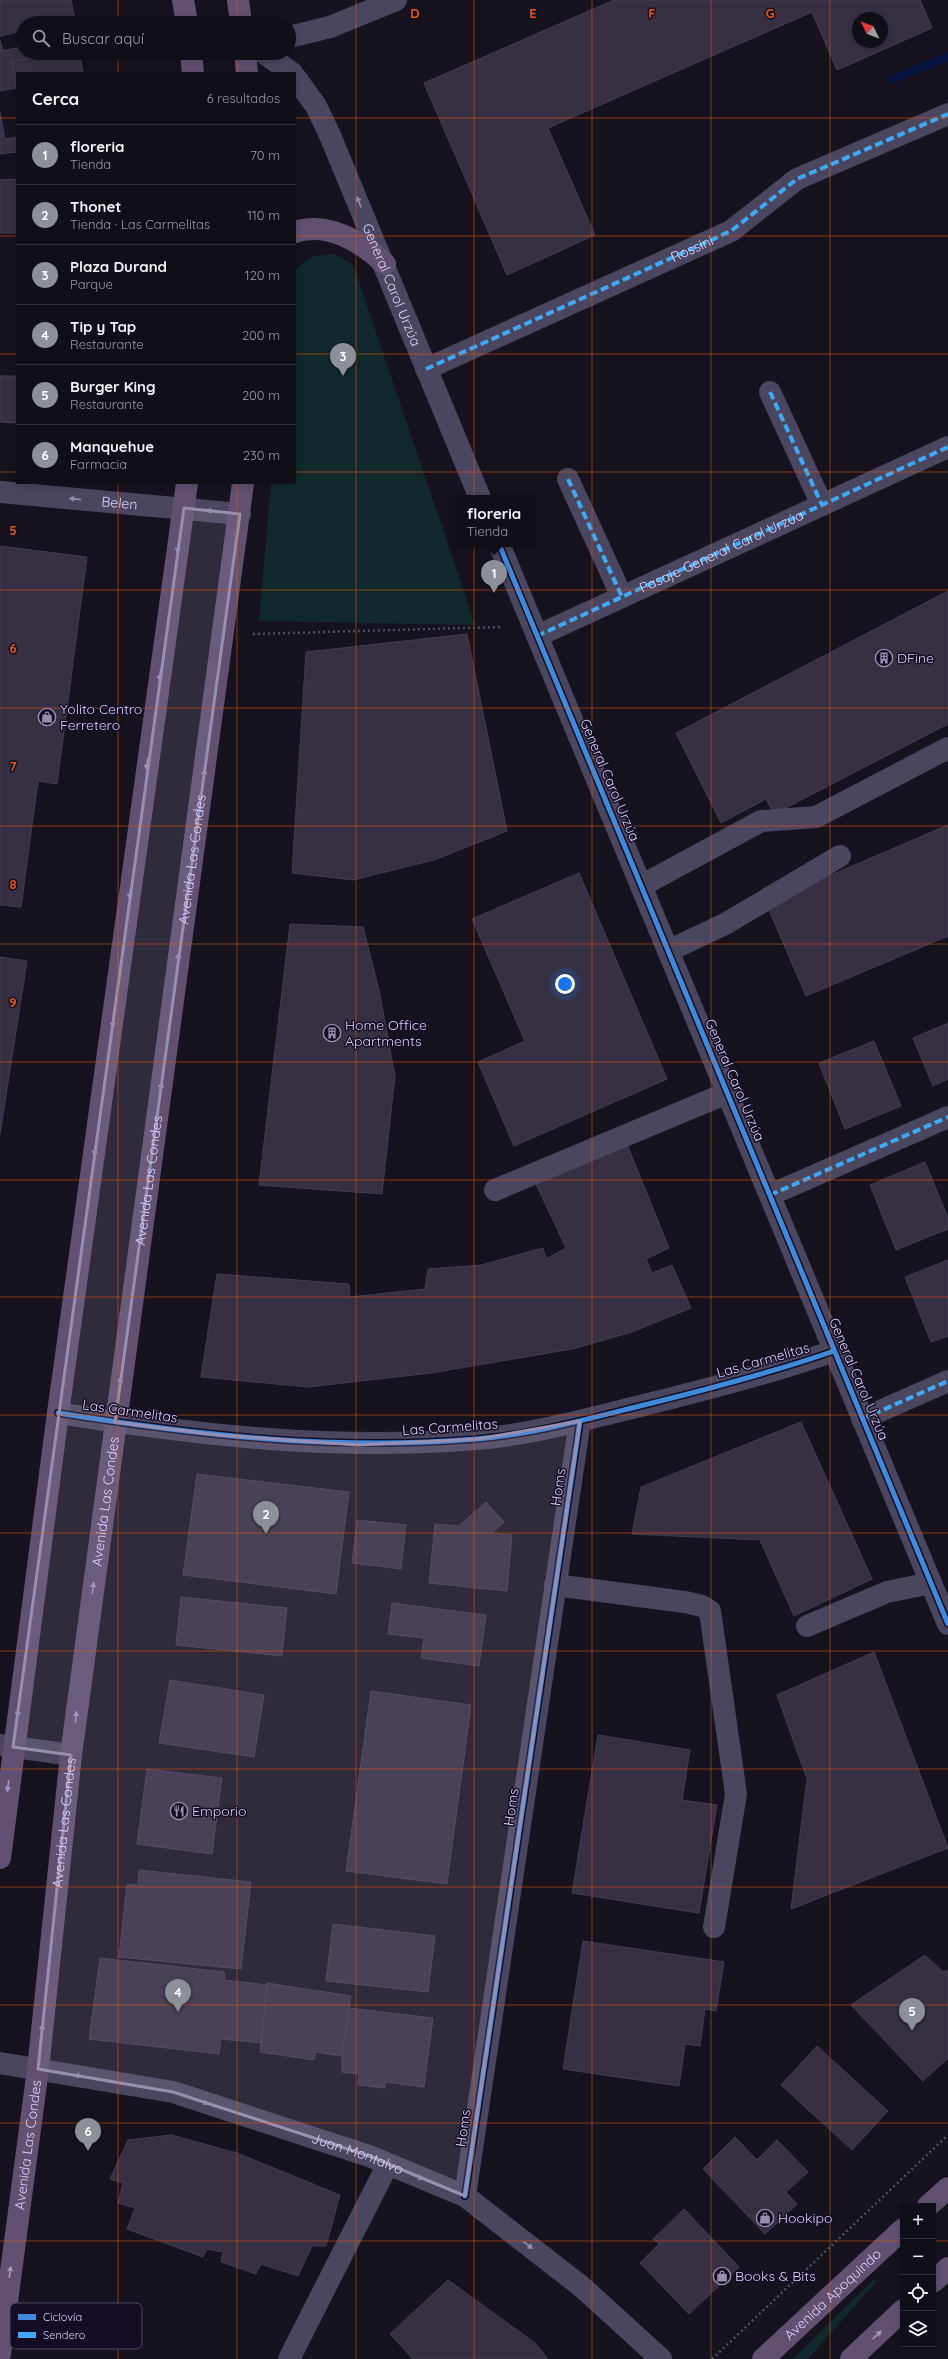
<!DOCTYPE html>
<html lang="es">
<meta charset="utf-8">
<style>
:root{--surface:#100e17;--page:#1e1c24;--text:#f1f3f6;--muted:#9c9ca1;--line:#302e36;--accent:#8c9099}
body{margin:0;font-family:Quicksand,sans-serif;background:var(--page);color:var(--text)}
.controls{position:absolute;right:12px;bottom:12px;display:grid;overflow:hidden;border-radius:0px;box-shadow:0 2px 6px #0003}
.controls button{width:36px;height:36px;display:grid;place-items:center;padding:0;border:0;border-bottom:1px solid var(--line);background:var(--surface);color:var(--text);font:20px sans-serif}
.compass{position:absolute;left:852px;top:12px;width:36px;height:36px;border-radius:50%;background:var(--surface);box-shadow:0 2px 6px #0003;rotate:313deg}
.you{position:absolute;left:565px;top:984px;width:14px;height:14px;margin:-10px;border:3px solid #fff;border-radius:50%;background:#1a73e8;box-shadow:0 0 0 6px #1a73e833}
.badge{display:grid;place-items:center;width:26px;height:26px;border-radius:50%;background:var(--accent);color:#fff;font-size:13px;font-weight:700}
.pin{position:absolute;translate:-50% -33px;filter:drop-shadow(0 1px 2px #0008)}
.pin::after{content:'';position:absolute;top:21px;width:14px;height:12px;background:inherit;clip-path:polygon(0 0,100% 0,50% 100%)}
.popup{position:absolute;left:452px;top:495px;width:84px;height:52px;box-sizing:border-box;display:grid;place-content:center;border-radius:0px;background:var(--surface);filter:drop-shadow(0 1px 3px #0005);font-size:13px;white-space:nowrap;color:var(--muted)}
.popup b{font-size:15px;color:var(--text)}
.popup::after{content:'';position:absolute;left:50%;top:100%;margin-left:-8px;border:8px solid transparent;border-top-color:var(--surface)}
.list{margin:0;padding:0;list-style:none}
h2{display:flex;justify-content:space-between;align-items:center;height:52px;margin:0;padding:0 16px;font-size:17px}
h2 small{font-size:13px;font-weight:400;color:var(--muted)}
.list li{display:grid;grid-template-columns:26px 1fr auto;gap:12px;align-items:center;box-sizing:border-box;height:60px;padding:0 16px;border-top:1px solid var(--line)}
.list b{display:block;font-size:15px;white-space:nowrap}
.list p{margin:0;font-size:13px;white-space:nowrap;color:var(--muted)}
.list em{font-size:13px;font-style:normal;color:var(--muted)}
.icon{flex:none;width:22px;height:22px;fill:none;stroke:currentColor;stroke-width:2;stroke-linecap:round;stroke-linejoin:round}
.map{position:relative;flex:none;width:948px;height:2359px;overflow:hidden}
.search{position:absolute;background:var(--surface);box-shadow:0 2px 6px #0003;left:16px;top:16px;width:280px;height:44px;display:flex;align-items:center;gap:10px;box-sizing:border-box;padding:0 14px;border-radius:22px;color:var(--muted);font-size:15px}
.panel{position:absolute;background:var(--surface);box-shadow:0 2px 6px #0003;left:16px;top:72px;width:280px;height:412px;border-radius:0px}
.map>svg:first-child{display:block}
</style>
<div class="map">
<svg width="948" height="2359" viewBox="0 0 948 2359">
<rect width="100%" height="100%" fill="#16131f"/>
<path fill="#11292d" d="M 334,254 L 353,264 L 475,625 L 259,621 L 271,483 L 295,483 L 295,270 L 313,256 Z
M 873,2280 L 876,2282 L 808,2359 L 793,2359 Z"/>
<path fill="#081541" d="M 948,52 L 948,62 L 891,84 L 888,76 Z"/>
<path fill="#363042" stroke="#433c53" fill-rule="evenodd" d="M 0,0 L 71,0 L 75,20 L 62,23 L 23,23 L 23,31 L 0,36 Z
M 614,0 L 920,0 L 932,28 L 837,70 L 812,12 L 548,128 L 595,235 L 507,275 L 424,83 ZM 858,18 L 882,18 L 882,42 L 858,42 Z
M 0,40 L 3,50 L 0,51 Z
M 23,47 L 23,53 L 61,53 L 12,61 L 16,88 L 0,91 L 0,51 Z
M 61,53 L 80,53 L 83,73 L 17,73 L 17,92 L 12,61 Z
M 0,112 L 5,139 L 17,137 L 17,152 L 0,154 Z
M 17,179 L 17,233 L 0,233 L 0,180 Z
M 0,376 L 17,376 L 17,423 L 0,422 Z
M 0,546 L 87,557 L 57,784 L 38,781 L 21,907 L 0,905 Z
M 948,591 L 948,724 L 774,814 L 766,799 L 721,823 L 676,733 Z
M 467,634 L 507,831 L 434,860 L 353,880 L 292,873 L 306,652 Z
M 948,825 L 948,936 L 806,996 L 766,903 Z
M 579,873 L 667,1079 L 514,1146 L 478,1062 L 525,1041 L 472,919 Z
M 290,924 L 363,927 L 379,990 L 395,1076 L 382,1194 L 259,1185 Z
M 0,957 L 27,961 L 0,1134 Z
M 948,1023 L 948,1079 L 933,1086 L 913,1038 Z
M 874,1041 L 901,1106 L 845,1129 L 819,1063 Z
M 626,1142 L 669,1248 L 646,1259 L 652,1273 L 672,1265 L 691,1308 L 632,1332 L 572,1349 L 431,1373 L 308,1387 L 201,1377 L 217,1274 L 349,1284 L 350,1297 L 425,1289 L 428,1269 L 481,1265 L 543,1248 L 546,1259 L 566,1248 L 536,1184 Z
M 925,1162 L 948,1218 L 948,1229 L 896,1250 L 870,1185 Z
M 948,1260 L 948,1336 L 931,1342 L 905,1277 Z
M 801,1422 L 872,1579 L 794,1616 L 760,1540 L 632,1534 L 641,1487 Z
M 197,1474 L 349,1492 L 336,1594 L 183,1575 Z
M 486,1502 L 504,1522 L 492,1533 L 512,1535 L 507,1591 L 429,1583 L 435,1524 L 459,1526 Z
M 357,1520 L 406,1525 L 401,1569 L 352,1563 Z
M 181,1597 L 287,1608 L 282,1656 L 176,1645 Z
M 392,1603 L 486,1615 L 479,1666 L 421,1658 L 424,1638 L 388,1634 Z
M 874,1652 L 948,1848 L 791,1909 L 807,1779 L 777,1695 Z
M 170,1680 L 264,1695 L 254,1757 L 159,1743 Z
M 371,1691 L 471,1705 L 447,1884 L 346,1871 Z
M 598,1735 L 690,1750 L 682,1800 L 717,1805 L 699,1913 L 572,1893 Z
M 147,1769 L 222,1778 L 212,1854 L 137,1844 Z
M 139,1870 L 251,1882 L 241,1969 L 119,1957 L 127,1884 L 138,1885 Z
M 333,1924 L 435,1936 L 428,1992 L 326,1981 Z
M 583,1941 L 724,1962 L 716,2011 L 705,2009 L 700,2046 L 685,2044 L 679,2086 L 563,2069 Z
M 925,1955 L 943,1972 L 948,1970 L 948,2058 L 923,2081 L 851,2005 Z
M 100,1958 L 224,1972 L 225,1980 L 268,1985 L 261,2043 L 221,2039 L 219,2054 L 89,2039 Z
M 267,1983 L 351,1996 L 342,2056 L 316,2052 L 314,2060 L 260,2052 Z
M 349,2008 L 433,2018 L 424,2087 L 385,2082 L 385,2088 L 358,2085 L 359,2074 L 342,2072 L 342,2056 Z
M 817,2046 L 888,2111 L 852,2150 L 781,2085 Z
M 171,2135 L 237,2153 L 340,2195 L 326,2246 L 312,2246 L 298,2276 L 261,2264 L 256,2274 L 221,2262 L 223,2252 L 207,2249 L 203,2257 L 127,2229 L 135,2208 L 118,2203 L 123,2183 L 110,2179 L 128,2140 Z
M 735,2137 L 757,2160 L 777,2140 L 808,2172 L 786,2192 L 797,2204 L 765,2234 L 703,2169 Z
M 684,2209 L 739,2267 L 689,2314 L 640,2263 L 659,2244 L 653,2239 Z
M 448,2280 L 535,2343 L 548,2359 L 413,2359 L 390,2334 Z"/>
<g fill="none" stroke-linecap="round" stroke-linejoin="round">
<path stroke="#465162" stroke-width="2.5" stroke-dasharray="2 3" stroke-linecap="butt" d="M 253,634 L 500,627
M 712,2359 L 948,2135"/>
<path stroke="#4b4660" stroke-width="22" d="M 641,886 L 761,821 L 816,817 L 948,748
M 668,951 L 725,924 L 840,856
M 495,1190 L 727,1093
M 555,1585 L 685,1602 L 702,1606 L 710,1611 L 736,1794 L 714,1927
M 807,1626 L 887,1592 L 931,1583
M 289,2359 L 388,2164"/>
<g stroke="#4b4660" stroke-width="22">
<path d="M 289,37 L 330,27 L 396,0"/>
<path d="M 264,53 L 292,73"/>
<path id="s1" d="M 295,77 L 316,106 L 329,133 L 480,498"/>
<path id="s2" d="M 426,369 L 731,231 L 797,179 L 948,114"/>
<path d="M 770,392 L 822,505"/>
<path d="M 568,479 L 622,597"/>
<path id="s3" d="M 0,492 L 240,514"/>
<path d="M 499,544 L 948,1624"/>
<path id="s4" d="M 537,636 L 948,447"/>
<path d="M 770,1195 L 948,1117"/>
<path d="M 58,1413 C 196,1435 336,1451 476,1439 C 529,1435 588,1419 640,1406 C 705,1390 771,1373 834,1351"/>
<path d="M 862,1419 L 948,1381"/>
<path d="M 0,1745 L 71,1755"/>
<path id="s5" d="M 0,2063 L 173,2092 L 369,2156 L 465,2196 L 582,2287 L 661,2359"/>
<path d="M 465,2196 L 580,1421"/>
</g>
<g stroke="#615071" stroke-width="22">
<path d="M 183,0 L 187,23"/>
<path d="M 238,0 L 241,23"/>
<path d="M 191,53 L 193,73"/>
<path d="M 245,53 L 247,73"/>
<path d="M 295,232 C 328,221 362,242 385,264"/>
<path d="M 0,1858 L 58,1413 L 187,483"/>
<path d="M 928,2206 L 948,2188"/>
<path d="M 933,2282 L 948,2268"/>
<path id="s6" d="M 0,2354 L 38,2069 L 71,1755 L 243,483"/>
<path id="s7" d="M 763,2359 L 903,2229"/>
<path d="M 851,2359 L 903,2310"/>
</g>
<path stroke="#3fa9f5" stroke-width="4" stroke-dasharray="8 4" stroke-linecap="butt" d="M 426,369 L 731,231 L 797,179 L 948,114
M 770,392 L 822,505
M 568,479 L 622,597
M 537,636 L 948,447
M 770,1195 L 948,1117
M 862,1419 L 948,1381"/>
<defs>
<path id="cycleway" d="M 499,544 L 948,1624
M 58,1413 C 196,1435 336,1451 476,1439 C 529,1435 588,1419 640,1406 C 705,1390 771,1373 834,1351
M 465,2196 L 580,1421"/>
</defs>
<use href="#cycleway" stroke="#140d25" stroke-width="8"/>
<use href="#cycleway" stroke="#408adc" stroke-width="5"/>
</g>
<defs><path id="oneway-solid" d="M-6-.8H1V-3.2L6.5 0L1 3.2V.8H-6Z"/></defs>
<g fill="#948bb0">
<use href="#oneway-solid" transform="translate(359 202) rotate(-113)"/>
<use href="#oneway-solid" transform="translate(75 499) rotate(-174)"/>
<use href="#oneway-solid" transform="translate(212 511) rotate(-174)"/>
<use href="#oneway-solid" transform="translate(76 2075) rotate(10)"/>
<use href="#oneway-solid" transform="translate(203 2102) rotate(18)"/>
<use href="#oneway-solid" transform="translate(418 2177) rotate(23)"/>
<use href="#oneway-solid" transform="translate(528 2245) rotate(38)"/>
</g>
<g fill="#a596bf">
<use href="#oneway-solid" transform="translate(178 547) rotate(98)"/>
<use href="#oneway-solid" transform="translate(160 675) rotate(98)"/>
<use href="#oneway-solid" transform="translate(147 764) rotate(97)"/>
<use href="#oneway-solid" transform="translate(204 775) rotate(-82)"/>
<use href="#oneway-solid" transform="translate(130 893) rotate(97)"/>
<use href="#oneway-solid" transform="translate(178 959) rotate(-82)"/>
<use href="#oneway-solid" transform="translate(113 1022) rotate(98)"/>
<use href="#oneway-solid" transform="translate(161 1088) rotate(-82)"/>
<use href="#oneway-solid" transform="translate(95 1150) rotate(98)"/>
<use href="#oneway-solid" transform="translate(120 1383) rotate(-82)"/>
<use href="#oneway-solid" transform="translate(93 1588) rotate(-83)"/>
<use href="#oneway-solid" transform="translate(18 1711) rotate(98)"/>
<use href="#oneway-solid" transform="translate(76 1717) rotate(-83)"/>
<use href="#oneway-solid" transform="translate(8 1786) rotate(97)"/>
<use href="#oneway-solid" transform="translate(42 2030) rotate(-84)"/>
<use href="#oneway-solid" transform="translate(10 2272) rotate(-82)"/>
<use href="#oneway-solid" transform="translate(877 2335) rotate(-43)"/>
</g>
<path fill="#978eb1" fill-opacity="0.2" stroke="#978eb1" stroke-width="3" stroke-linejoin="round" d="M 184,508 L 240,514 L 115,1422 L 218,1435 L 358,1445 L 478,1439 L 580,1421 L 465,2196 L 369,2156 L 173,2092 L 38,2069 L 71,1755 L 13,1747 Z"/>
<path fill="none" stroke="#e8590c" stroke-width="1" stroke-opacity="0.55" d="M 118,0 L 118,23M 237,0 L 237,23M 356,0 L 356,2359M 474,0 L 474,2359M 592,0 L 592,2359M 711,0 L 711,2359M 830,0 L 830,2359M 118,53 L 118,73M 237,53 L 237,73M 0,118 L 17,118M 295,118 L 948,118M 0,236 L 17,236M 295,236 L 948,236M 0,354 L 17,354M 295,354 L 948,354M 0,472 L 17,472M 295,472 L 948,472M 118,483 L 118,2359M 237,483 L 237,2359M 0,590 L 948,590M 0,708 L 948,708M 0,826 L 948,826M 0,944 L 948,944M 0,1062 L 948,1062M 0,1180 L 948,1180M 0,1297 L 948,1297M 0,1415 L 948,1415M 0,1533 L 948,1533M 0,1651 L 948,1651M 0,1769 L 948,1769M 0,1887 L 948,1887M 0,2005 L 948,2005M 0,2123 L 948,2123M 0,2241 L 903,2241M 933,2241 L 948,2241"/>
<defs>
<symbol id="building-ring" viewBox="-11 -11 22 22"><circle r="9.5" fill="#140d25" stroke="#978eb1" stroke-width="1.5"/><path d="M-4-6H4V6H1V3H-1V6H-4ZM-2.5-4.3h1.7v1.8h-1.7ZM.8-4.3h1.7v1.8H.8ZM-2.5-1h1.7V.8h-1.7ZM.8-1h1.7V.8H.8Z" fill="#978eb1"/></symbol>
<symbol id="shop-ring" viewBox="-11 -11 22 22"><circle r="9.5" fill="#140d25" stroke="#978eb1" stroke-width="1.5"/><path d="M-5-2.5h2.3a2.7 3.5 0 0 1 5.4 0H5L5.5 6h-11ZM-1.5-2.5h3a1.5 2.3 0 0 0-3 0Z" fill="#978eb1"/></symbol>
<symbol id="restaurant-ring" viewBox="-11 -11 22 22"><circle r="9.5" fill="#140d25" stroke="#978eb1" stroke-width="1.5"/><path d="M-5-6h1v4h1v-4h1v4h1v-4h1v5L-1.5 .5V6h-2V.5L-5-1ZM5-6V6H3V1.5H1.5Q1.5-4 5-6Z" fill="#978eb1"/></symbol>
</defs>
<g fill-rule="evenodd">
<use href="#building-ring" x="874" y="648" width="20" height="20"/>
<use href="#shop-ring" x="37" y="707" width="20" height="20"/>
<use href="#building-ring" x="322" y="1023" width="20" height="20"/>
<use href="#restaurant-ring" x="169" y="1801" width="20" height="20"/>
<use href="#shop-ring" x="755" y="2208" width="20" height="20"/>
<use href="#shop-ring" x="712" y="2266" width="20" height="20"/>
</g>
<g text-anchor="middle" stroke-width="3" stroke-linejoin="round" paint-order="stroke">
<g font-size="14" fill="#dcd0ff" stroke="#140d25">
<text dy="5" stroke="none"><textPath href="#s2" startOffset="292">Rossini</textPath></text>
<text dy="5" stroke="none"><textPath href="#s1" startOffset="230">General Carol Urzúa</textPath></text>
<text dy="5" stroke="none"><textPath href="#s3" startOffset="120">Belen</textPath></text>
<text dy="5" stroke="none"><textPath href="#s4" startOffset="203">Pasaje General Carol Urzúa</textPath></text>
<text transform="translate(610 780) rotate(67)" y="5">General Carol Urzúa</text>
<text dy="5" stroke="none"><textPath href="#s6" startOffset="1507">Avenida Las Condes</textPath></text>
<text transform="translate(735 1080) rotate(67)" y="5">General Carol Urzúa</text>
<text dy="5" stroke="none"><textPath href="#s6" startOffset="1183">Avenida Las Condes</textPath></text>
<text transform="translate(763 1360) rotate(-16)" y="5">Las Carmelitas</text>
<text transform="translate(859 1379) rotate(67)" y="5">General Carol Urzúa</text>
<text transform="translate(130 1411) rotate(8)" y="5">Las Carmelitas</text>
<text transform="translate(450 1427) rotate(-4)" y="5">Las Carmelitas</text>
<text transform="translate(558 1487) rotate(-82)" y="5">Homs</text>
<text dy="5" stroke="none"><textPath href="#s6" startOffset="859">Avenida Las Condes</textPath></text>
<text transform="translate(511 1807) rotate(-82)" y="5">Homs</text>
<text dy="5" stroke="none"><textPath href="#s6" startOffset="535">Avenida Las Condes</textPath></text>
<text transform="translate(463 2128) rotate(-82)" y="5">Homs</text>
<text dy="5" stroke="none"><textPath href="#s6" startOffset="211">Avenida Las Condes</textPath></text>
<text dy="5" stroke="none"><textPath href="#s5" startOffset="370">Juan Montalvo</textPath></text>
<text dy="5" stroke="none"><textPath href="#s7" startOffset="95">Avenida Apoquindo</textPath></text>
</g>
<g font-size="14" fill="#dcd0ff" stroke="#140d25" text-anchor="start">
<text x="897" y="663">DFine</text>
<text x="60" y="714">Yolito Centro<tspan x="60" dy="16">Ferretero</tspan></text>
<text x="345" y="1030">Home Office<tspan x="345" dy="16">Apartments</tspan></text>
<text x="192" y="1816">Emporio</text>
<text x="778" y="2223">Hookipo</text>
<text x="735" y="2281">Books &amp; Bits</text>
</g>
</g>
<rect x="10" y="2303" width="132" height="46" rx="6" fill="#140d25" stroke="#504866" stroke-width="1"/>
<rect x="18" y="2314" width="18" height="6" fill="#408adc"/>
<rect x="18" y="2332" width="18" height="6" fill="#3fa9f5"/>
<g font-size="11" fill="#dcd0ff">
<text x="43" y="2321">Ciclovía</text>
<text x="43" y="2339">Sendero</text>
</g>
<g font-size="13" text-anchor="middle" font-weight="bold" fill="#e8590c" stroke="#140d25" stroke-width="3" stroke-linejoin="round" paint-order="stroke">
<text x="415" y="18">D</text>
<text x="533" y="18">E</text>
<text x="652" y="18">F</text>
<text x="770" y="18">G</text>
<text x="13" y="535">5</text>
<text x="13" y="653">6</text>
<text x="13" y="771">7</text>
<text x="13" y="889">8</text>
<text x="13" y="1007">9</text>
</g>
</svg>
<div class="controls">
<button>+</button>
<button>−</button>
<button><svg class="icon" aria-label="locate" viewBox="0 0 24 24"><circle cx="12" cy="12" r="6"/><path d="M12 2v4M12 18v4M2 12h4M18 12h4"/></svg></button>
<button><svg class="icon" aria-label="layers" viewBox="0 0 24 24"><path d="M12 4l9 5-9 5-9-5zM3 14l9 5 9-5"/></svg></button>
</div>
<svg class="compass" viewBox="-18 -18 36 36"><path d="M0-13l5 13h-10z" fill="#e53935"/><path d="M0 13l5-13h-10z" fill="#9c9ca1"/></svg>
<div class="you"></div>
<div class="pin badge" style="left:494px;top:593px">1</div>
<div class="popup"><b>floreria</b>Tienda</div>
<div class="pin badge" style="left:266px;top:1534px">2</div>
<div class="pin badge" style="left:343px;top:376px">3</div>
<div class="pin badge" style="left:178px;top:2012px">4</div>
<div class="pin badge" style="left:912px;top:2031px">5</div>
<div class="pin badge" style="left:88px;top:2151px">6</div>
<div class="search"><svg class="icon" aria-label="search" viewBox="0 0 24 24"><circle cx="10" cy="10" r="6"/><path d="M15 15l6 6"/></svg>Buscar aquí</div>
<section class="panel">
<h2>Cerca<small>6 resultados</small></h2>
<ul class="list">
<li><span class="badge">1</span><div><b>floreria</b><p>Tienda</p></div><em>70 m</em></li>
<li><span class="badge">2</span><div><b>Thonet</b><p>Tienda · Las Carmelitas</p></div><em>110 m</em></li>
<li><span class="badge">3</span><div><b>Plaza Durand</b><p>Parque</p></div><em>120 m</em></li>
<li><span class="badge">4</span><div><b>Tip y Tap</b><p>Restaurante</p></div><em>200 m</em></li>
<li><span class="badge">5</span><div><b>Burger King</b><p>Restaurante</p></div><em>200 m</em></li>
<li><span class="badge">6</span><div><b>Manquehue</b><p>Farmacia</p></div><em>230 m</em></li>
</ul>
</section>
</div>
